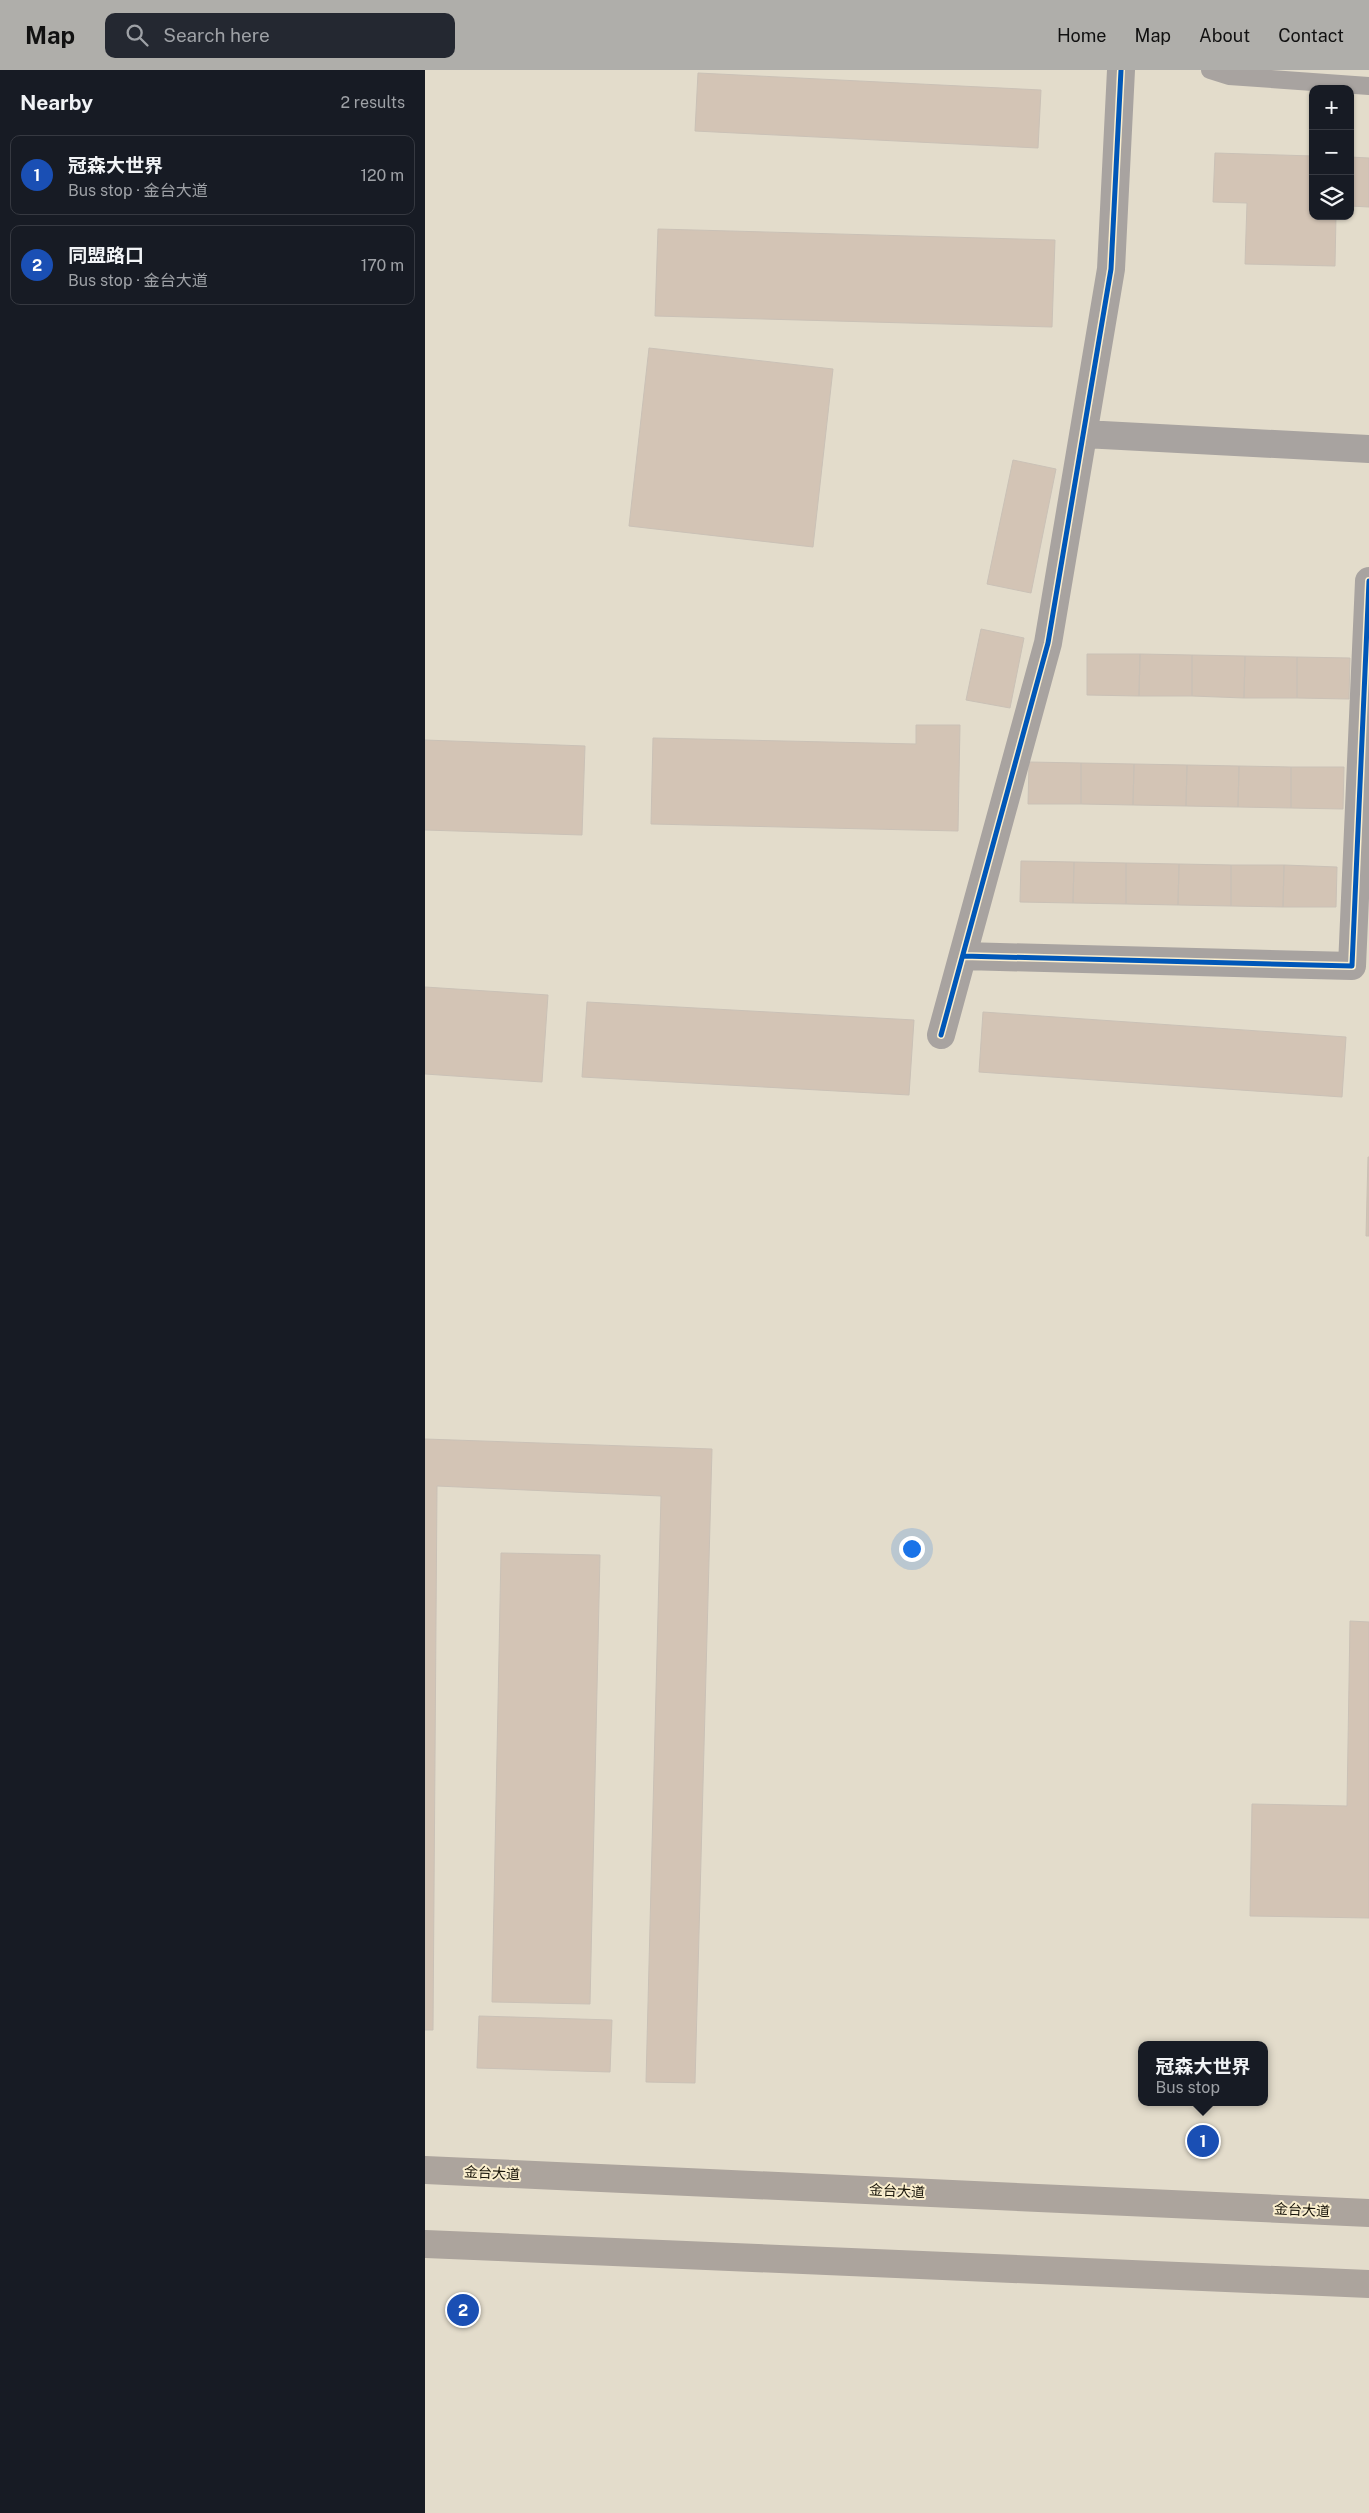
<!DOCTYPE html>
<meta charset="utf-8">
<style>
:root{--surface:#171b24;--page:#242831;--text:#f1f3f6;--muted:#9ea1a6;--line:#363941;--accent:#afaeaa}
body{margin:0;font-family:"Public Sans","Noto Sans SC",sans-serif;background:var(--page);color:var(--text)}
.controls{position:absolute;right:15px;top:15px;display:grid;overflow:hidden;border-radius:10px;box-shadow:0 1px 4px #0004}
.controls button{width:45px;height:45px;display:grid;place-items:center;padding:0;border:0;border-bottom:1px solid var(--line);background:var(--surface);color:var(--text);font:25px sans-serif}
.you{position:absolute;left:486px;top:1478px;width:18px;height:18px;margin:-12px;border:4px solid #fff;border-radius:50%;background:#1a73e8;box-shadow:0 0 0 8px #1a73e833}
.badge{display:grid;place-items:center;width:32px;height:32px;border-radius:50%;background:var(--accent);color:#fff;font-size:16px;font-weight:700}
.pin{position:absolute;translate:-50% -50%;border:2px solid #fff;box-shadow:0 1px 5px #0006}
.popup{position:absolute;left:713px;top:1971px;width:130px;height:65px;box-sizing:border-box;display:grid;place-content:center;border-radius:10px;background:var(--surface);filter:drop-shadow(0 1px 4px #0005);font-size:16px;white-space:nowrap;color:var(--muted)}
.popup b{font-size:19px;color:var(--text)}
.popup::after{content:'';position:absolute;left:50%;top:100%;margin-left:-10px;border:10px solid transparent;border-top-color:var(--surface)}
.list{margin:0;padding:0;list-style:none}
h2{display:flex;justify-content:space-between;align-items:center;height:65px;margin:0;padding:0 20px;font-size:21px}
h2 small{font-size:16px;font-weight:400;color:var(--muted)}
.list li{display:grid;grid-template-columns:32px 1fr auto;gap:15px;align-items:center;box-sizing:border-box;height:80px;margin:0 10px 10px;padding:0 10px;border:1px solid var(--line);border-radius:10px}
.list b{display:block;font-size:19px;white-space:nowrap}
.list p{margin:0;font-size:16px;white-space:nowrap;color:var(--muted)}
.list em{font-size:16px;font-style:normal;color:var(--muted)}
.icon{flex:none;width:28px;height:28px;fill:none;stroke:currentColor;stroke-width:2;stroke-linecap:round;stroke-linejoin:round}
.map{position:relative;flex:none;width:944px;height:2443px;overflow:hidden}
header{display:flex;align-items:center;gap:30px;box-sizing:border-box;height:70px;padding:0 25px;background:var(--accent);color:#111}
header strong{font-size:24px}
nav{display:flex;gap:28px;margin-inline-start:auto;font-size:18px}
.search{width:350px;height:45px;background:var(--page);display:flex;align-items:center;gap:12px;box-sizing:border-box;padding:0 18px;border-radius:10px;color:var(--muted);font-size:19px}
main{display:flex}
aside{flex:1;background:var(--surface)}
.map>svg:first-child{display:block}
</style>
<header>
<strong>Map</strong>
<div class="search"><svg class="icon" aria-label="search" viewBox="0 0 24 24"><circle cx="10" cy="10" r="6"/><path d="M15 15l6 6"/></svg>Search here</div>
<nav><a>Home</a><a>Map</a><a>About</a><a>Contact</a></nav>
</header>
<main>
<aside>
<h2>Nearby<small>2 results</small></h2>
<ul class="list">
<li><span class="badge" style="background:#1a4fb4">1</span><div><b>冠森大世界</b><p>Bus stop · 金台大道</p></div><em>120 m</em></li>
<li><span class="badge" style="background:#1a4fb4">2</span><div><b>同盟路口</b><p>Bus stop · 金台大道</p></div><em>170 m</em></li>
</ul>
</aside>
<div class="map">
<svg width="944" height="2443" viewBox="0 0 944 2443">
<rect width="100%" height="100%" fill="#e3dccb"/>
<path fill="#d3c4b5" stroke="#cac1b6" d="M 273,3 L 616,20 L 613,78 L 270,61 Z
M 790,83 L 888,86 L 888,146 L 911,146 L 910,196 L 820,194 L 822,133 L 788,132 Z
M 925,87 L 944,88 L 944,137 L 925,136 Z
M 233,159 L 630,170 L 627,257 L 230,246 Z
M 224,278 L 408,299 L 388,477 L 204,456 Z
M 588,390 L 631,399 L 606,523 L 562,514 Z
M 556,559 L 599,568 L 585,638 L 541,630 Z
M 662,584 L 715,584 L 714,626 L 662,625 Z
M 715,584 L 767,585 L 767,626 L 714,626 Z
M 767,585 L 820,586 L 819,628 L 767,626 Z
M 820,586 L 872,587 L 872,628 L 819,628 Z
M 872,587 L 925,588 L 924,629 L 872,628 Z
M 491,655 L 535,655 L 533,761 L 226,754 L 228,668 L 491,674 Z
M 0,670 L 160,676 L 157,765 L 0,760 Z
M 604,692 L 656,693 L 656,734 L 603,734 Z
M 656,693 L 709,694 L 708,735 L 656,734 Z
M 709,694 L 762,695 L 761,736 L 708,735 Z
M 762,695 L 814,696 L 813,737 L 761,736 Z
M 814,696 L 866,697 L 866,738 L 813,737 Z
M 866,697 L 919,697 L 918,739 L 866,738 Z
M 596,791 L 649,792 L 648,833 L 595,832 Z
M 649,792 L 701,793 L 701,834 L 648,833 Z
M 701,793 L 754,794 L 753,835 L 701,834 Z
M 754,794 L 806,795 L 806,836 L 753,835 Z
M 806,795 L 859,795 L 858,837 L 806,836 Z
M 859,795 L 912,797 L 911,837 L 858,837 Z
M 0,917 L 123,925 L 117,1012 L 0,1004 Z
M 162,932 L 489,950 L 484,1025 L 157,1007 Z
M 558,942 L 921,967 L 917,1027 L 554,1002 Z
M 943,1087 L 944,1087 L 944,1166 L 941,1166 Z
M 0,1369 L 287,1379 L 270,2013 L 221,2012 L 236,1426 L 12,1416 L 8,1960 L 0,1960 Z
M 76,1483 L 175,1485 L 165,1934 L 67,1932 Z
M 925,1551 L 944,1552 L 944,1848 L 825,1846 L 827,1734 L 922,1736 Z
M 54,1946 L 187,1950 L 185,2002 L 52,1998 Z"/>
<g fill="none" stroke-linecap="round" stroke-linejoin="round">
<path stroke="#a8a3a0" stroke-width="18" d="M 785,0 L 804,6 L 944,16"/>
<path stroke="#a8a3a0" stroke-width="28" d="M 659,364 L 944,379
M 538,886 L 927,896 L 944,511
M 516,965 L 623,573 L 686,199 L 696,0"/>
<path stroke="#aca49d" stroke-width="28" d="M 0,2100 L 944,2143
M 0,2174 L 944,2214"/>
<defs>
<path id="cycleway" d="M 538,886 L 927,896 L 944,511
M 516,965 L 623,573 L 686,199 L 696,0"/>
</defs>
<use href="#cycleway" stroke="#faeece" stroke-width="8"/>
<use href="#cycleway" stroke="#0057b8" stroke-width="5"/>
</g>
<g text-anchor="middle" stroke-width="4" stroke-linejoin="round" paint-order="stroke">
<g font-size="14" fill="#181409" stroke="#faeece">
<text transform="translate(67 2103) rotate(3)" y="5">金台大道</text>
<text transform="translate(472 2121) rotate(3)" y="5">金台大道</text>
<text transform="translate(877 2140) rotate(3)" y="5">金台大道</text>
</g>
</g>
</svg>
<div class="controls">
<button>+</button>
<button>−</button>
<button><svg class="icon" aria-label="layers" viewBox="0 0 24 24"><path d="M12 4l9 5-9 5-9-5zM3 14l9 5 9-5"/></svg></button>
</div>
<div class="you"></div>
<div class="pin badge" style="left:778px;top:2071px;background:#1a4fb4">1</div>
<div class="popup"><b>冠森大世界</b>Bus stop</div>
<div class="pin badge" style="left:38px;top:2240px;background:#1a4fb4">2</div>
</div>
</main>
